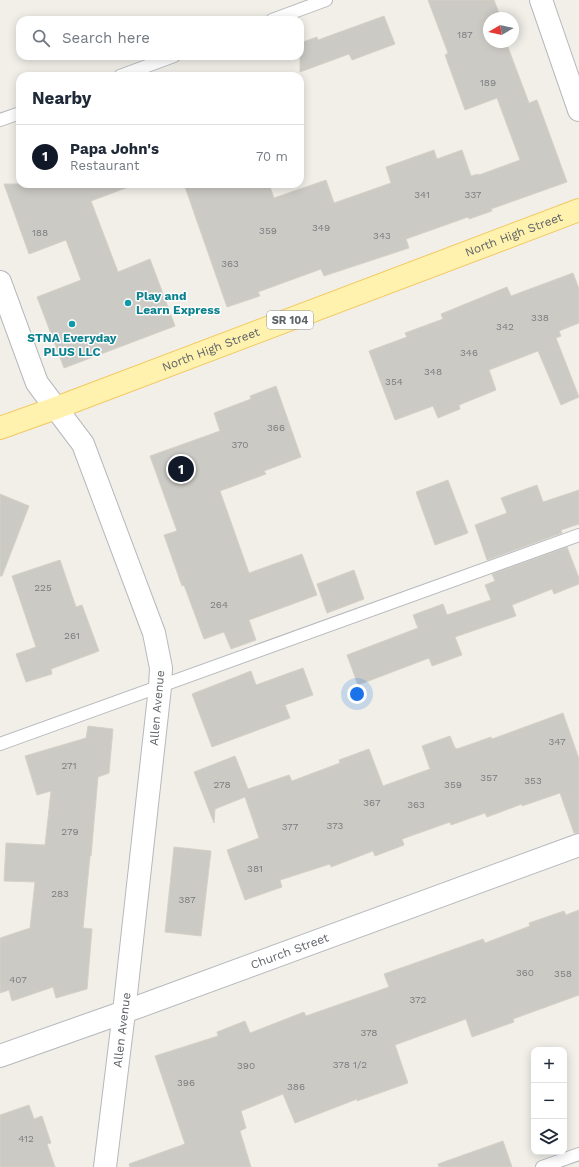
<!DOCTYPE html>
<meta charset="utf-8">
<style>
:root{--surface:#fff;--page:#f2f2f3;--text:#1f2937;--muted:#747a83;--line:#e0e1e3;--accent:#111827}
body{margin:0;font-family:"Work Sans",sans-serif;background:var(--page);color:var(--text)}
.controls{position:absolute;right:12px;bottom:12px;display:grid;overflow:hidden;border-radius:8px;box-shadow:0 2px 10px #0003}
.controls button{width:36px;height:36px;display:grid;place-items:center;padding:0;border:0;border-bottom:1px solid var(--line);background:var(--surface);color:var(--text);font:20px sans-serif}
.compass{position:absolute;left:483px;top:12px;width:36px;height:36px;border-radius:50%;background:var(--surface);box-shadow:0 2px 10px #0003;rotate:261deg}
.you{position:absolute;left:357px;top:694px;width:14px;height:14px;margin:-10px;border:3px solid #fff;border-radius:50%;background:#1a73e8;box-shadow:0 0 0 6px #1a73e833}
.badge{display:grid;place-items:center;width:26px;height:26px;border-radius:50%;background:var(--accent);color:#fff;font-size:13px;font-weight:700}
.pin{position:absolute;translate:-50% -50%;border:2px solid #fff;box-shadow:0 1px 4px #0006}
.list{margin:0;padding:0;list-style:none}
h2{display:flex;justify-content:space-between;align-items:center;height:52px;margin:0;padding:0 16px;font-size:17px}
h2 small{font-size:13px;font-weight:400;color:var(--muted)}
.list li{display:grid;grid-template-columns:26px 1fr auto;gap:12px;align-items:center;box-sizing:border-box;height:64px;padding:0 16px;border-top:1px solid var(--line)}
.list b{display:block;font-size:15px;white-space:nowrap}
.list p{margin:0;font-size:13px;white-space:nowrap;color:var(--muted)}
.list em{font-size:13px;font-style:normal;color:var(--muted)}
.icon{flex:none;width:22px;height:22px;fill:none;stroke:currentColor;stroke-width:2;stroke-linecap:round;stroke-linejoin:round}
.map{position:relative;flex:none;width:579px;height:1167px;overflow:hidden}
.search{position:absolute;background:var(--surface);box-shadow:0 2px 10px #0003;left:16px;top:16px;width:288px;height:44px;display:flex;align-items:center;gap:10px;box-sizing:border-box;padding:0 14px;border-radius:12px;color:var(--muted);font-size:15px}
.panel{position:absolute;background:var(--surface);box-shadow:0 2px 10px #0003;left:16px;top:72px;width:288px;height:116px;border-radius:12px}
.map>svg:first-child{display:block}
</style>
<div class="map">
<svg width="579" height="1167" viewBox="0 0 579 1167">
<rect width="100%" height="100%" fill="#f1efe8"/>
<path fill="#cccac5" stroke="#d6d1c6" d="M 428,0 L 494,0 L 501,18 L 489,18 L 489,42 L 506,42 L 529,103 L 537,100 L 567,182 L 491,209 L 492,211 L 469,219 L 468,217 L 406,239 L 409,248 L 324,276 L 321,269 L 258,292 L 260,296 L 227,307 L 184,184 L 269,184 L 274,198 L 326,180 L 334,203 L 391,183 L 386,167 L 434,150 L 437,159 L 462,150 L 471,176 L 478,174 L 479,175 L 520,160 L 497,98 L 465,110 L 445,55 L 448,53 Z
M 384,16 L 395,44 L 352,60 L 349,54 L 300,72 L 300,43 L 317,37 L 318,40 Z
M 4,184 L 131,184 L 131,186 L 91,201 L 118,272 L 150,259 L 175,326 L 64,368 L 37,297 L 81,280 L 66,240 L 29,254 Z
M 573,273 L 579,289 L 579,323 L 559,331 L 561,336 L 556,338 L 579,397 L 561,405 L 538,351 L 489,370 L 496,390 L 459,405 L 460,409 L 438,418 L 433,406 L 395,420 L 369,351 L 407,337 L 405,333 L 443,319 L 441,314 L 507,287 L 511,296 Z
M 276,386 L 301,457 L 264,471 L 266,474 L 220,491 L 249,573 L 302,554 L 317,595 L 249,620 L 256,640 L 231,649 L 224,632 L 204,639 L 184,585 L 182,586 L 164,535 L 177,531 L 150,456 L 220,431 L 214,413 L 251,399 L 250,396 Z
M 448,480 L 468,533 L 435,545 L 416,492 Z
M 537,485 L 543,502 L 579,490 L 579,524 L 561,530 L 562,533 L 487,560 L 475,525 L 507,513 L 501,498 Z
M 0,494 L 29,506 L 2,576 L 0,576 Z
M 567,547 L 579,578 L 579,584 L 554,594 L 552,589 L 512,605 L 516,616 L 455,637 L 462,655 L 432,666 L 429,658 L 358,685 L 347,655 L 418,628 L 413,615 L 443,604 L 447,615 L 491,600 L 485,585 L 495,581 L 492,574 Z
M 60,560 L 76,607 L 82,605 L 99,651 L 51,669 L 52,674 L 26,682 L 16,654 L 36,647 L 12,576 Z
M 354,570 L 364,599 L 327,613 L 317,584 Z
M 303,668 L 313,695 L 285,705 L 290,718 L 212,747 L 192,694 L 251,671 L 256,685 Z
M 563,713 L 579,759 L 579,833 L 574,833 L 560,793 L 522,806 L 522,804 L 487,817 L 485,813 L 451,825 L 450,822 L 402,839 L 404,845 L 375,856 L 373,851 L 331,867 L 330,864 L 280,880 L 282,887 L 245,900 L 227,850 L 259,838 L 245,797 L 215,809 L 214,823 L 194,772 L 235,756 L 248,789 L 289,775 L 292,781 L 340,763 L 339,760 L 369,749 L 383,786 L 430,769 L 422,746 L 450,736 L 455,748 L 456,748 L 457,749 L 491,737 L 492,739 Z
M 88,726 L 113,729 L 109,773 L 98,777 L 91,856 L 90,856 L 83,928 L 92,929 L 87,989 L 56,998 L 53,987 L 12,1001 L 9,990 L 0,993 L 0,938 L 30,928 L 35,882 L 4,881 L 6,843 L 45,845 L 51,791 L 37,795 L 25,756 L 86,738 Z
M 174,847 L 211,851 L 201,936 L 165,932 Z
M 579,910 L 579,995 L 513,1019 L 514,1022 L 472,1037 L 466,1019 L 395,1045 L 408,1083 L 357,1101 L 357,1099 L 295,1123 L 283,1094 L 241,1111 L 246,1128 L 240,1131 L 251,1167 L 130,1167 L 129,1164 L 185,1144 L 155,1056 L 218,1036 L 217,1032 L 245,1021 L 250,1033 L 304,1012 L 306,1016 L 389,987 L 384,974 L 483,939 L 485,943 L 530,926 L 529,923 L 564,911 L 566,915 Z
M 29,1105 L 34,1119 L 42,1116 L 51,1143 L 47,1144 L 55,1167 L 0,1167 L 0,1115 Z
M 503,1141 L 512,1167 L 439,1167 L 438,1164 Z"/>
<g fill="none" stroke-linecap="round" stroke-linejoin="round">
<defs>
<path id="service" d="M 272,20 L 326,0
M 120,76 L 174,56
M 0,120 L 20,113
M 0,744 L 579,535
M 542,1167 L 579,1154"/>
<g id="minor">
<path d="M 541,0 L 579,110"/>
<path d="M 0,282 L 37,383 L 83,444 L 154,633 L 161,668 L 160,687 L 124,1012 L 105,1167"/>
<path id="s1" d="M 0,1056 L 124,1012 L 579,845"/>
</g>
<g id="primary">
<path id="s2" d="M 0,428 L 56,408 L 579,210"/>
</g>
</defs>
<use href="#service" stroke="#b5b8bc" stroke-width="14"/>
<use href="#minor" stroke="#b5b8bc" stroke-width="24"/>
<use href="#primary" stroke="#f2c960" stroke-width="24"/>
<use href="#service" stroke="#fff" stroke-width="12"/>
<use href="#minor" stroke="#fff" stroke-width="22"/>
<use href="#primary" stroke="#fff2af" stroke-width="22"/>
</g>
<g fill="#0f9aa8" stroke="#fff" stroke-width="1.5">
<circle cx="128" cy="303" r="4"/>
<circle cx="72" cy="324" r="4"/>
</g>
<g text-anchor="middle" stroke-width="3" stroke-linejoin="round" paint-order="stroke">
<g font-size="10" fill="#7a7d7f">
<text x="465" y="38">187</text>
<text x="488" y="86">189</text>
<text x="422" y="198">341</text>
<text x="473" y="198">337</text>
<text x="321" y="231">349</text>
<text x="268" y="234">359</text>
<text x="40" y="236">188</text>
<text x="382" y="239">343</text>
<text x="230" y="267">363</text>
<text x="540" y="321">338</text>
<text x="505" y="330">342</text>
<text x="469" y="356">346</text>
<text x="433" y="375">348</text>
<text x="394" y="385">354</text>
<text x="276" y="431">366</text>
<text x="240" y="448">370</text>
<text x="43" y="591">225</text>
<text x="219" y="608">264</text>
<text x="72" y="639">261</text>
<text x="557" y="745">347</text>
<text x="69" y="769">271</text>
<text x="489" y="781">357</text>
<text x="533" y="784">353</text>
<text x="222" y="788">278</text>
<text x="453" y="788">359</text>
<text x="372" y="806">367</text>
<text x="416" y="808">363</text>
<text x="335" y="829">373</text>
<text x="290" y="830">377</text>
<text x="70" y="835">279</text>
<text x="255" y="872">381</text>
<text x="60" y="897">283</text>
<text x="187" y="903">387</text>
<text x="525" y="976">360</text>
<text x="563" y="977">358</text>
<text x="18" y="983">407</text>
<text x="418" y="1003">372</text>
<text x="369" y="1036">378</text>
<text x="350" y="1068">378 1/2</text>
<text x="246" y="1069">390</text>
<text x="186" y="1086">396</text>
<text x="296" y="1090">386</text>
<text x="26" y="1142">412</text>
</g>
<rect fill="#fff" stroke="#8f9295" stroke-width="1" x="267" y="311" width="46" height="18" rx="3"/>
<g font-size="11" font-weight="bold" fill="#5f6368">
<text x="290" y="324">SR 104</text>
</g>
<g font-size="12" fill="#5f6368" stroke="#fff">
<text dy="4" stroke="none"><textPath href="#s2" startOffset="549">North High Street</textPath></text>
<text dy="4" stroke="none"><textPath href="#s2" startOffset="225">North High Street</textPath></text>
<text transform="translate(157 708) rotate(-85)" y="4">Allen Avenue</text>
<text dy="4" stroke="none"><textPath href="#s1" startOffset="308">Church Street</textPath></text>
<text transform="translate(122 1030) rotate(-83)" y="4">Allen Avenue</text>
</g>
<g font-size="12" font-weight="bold" fill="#0d838f" stroke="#fff" text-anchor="start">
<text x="136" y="300">Play and<tspan x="136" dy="14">Learn Express</tspan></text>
<text x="72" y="342" text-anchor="middle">STNA Everyday<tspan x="72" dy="14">PLUS LLC</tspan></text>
</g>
</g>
</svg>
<div class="controls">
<button>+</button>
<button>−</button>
<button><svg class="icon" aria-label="layers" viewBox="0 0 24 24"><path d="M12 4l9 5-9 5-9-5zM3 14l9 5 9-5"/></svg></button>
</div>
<svg class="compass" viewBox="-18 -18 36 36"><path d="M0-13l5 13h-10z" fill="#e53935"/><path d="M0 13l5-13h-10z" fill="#747a83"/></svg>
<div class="you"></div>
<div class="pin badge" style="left:181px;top:469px">1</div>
<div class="search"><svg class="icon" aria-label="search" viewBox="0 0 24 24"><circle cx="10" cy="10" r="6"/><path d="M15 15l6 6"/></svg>Search here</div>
<section class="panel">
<h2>Nearby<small></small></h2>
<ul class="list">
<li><span class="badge">1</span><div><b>Papa John's</b><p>Restaurant</p></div><em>70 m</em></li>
</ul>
</section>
</div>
